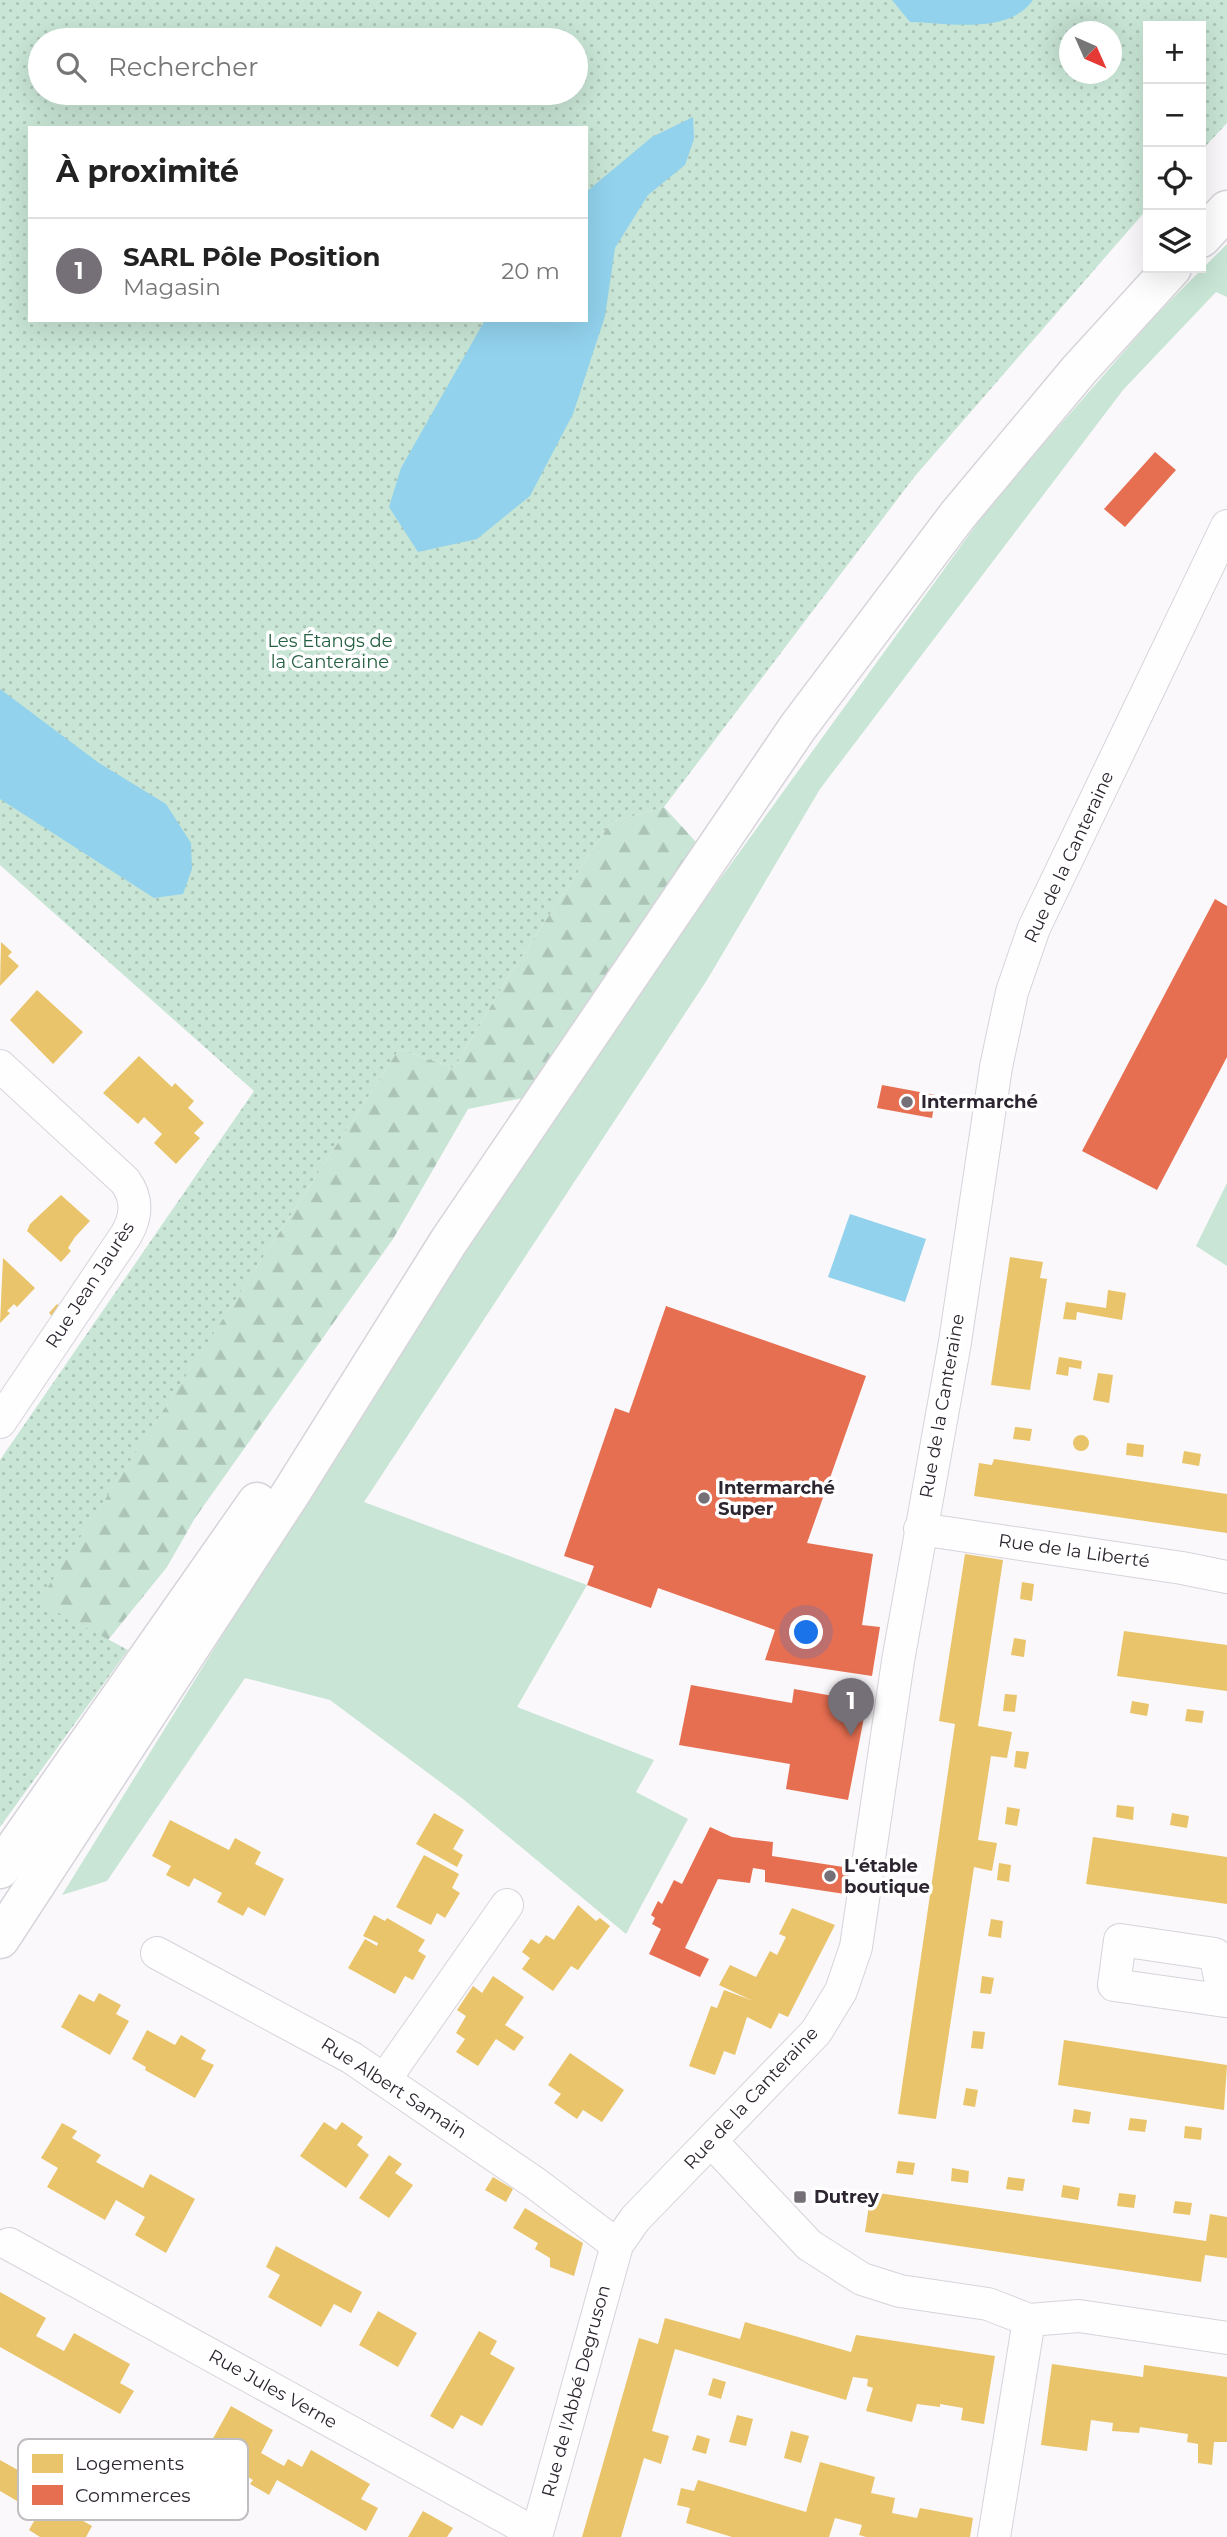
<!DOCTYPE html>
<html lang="fr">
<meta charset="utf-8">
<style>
:root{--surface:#fff;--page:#f6f6f6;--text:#222;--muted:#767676;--line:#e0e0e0;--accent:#757077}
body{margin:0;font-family:Montserrat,sans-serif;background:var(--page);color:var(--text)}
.controls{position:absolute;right:21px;top:21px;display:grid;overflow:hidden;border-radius:0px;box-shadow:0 7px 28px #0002}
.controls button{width:63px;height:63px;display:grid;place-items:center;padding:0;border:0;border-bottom:2px solid var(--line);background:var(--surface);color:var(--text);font:35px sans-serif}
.compass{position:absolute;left:1059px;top:21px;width:63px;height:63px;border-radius:50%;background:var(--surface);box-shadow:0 7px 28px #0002;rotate:135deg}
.you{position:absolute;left:807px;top:1633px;width:24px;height:24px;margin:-18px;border:5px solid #fff;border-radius:50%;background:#1a73e8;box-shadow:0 0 0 10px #1a73e833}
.badge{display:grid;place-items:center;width:46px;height:46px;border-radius:50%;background:var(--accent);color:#fff;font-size:23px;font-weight:700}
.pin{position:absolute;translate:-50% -58px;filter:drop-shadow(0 2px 4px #0008)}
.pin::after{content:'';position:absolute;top:37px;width:24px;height:21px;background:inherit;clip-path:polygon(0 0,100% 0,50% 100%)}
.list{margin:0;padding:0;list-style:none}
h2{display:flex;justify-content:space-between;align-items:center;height:91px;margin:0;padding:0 28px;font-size:30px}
h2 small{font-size:23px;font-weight:400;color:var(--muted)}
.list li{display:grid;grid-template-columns:46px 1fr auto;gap:21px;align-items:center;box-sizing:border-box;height:105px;padding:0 28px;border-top:2px solid var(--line)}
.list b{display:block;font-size:26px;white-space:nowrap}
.list p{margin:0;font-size:23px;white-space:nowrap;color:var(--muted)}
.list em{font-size:23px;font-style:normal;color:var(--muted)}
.icon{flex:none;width:38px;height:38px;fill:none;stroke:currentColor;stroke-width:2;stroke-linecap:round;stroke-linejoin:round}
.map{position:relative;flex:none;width:1227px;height:2537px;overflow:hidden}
.search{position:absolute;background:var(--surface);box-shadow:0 7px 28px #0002;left:28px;top:28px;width:560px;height:77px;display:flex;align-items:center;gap:18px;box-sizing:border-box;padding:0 24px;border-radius:38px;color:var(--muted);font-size:26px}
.panel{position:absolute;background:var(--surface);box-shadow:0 7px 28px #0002;left:28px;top:126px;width:560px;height:196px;border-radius:0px}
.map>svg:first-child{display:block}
</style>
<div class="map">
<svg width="1227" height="2537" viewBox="0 0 1227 2537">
<defs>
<pattern id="forest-firs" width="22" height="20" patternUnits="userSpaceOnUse" patternTransform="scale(1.75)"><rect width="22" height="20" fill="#c8e5d5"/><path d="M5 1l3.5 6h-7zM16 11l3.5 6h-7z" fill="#acc4b7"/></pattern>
<pattern id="park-dots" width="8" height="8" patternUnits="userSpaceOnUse" patternTransform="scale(1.75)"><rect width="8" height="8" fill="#c8e5d5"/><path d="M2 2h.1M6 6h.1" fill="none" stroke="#acc4b7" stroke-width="1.8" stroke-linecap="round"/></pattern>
</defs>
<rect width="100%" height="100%" fill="#faf8fb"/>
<path fill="#c8e5d5" d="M 1227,244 L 1227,297 L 1216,292 L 1123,390 L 820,789 L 707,980 L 364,1502 L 587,1585 L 517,1707 L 654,1760 L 636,1792 L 688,1819 L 626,1934 L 463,1799 L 330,1700 L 245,1678 L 107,1881 L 62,1895 L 366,1403 L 626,1009 L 992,503 L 1156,315 Z
M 1227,1183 L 1227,1266 L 1196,1246 Z"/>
<path fill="url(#forest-firs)" d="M 664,807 L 696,842 L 528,1097 L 468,1109 L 393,1239 L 195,1518 L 167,1567 L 108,1640 L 37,1603 L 399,1049 L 454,1068 L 508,977 L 611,822 Z"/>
<path fill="url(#park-dots)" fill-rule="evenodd" d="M 0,0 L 1227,0 L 1227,123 L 1201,151 L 1201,26 L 1148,26 L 1148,208 L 915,476 L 664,807 L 611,822 L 508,977 L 454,1068 L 399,1049 L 38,1602 L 128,1650 L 0,1827 L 0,1460 L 254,1091 L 0,865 ZM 1070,32 L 1112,32 L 1112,74 L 1070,74 ZM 40,40 L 576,40 L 576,93 L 40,93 ZM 30,128 L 586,128 L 586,320 L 30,320 Z"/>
<path fill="#92d2ed" d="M 892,0 L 1033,0 C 1009,35 947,23 910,22 Z
M 693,117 L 694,139 L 685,165 L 648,195 L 615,248 L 605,316 L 573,414 L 530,496 L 477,539 L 418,552 L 389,507 L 401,468 L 485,320 L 586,320 L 586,192 L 652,137 Z
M 0,689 L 99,763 L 166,804 L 191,843 L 192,869 L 183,894 L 154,898 L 0,799 Z
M 850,1214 L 926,1239 L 905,1302 L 828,1277 Z"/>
<path fill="#e9c46a" d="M 1,942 L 12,952 L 8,956 L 19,966 L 0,986 Z
M 37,990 L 83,1032 L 53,1064 L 10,1020 Z
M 139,1056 L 172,1087 L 175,1083 L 194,1101 L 188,1108 L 204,1123 L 194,1133 L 200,1138 L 176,1164 L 154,1143 L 162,1134 L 144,1117 L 138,1124 L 103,1093 Z
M 61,1195 L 90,1221 L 75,1237 L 68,1248 L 71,1251 L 61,1262 L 27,1231 L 30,1224 Z
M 1010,1257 L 1043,1262 L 1040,1278 L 1047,1279 L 1030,1390 L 991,1385 Z
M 3,1258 L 35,1288 L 17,1307 L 14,1304 L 7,1311 L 10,1313 L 0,1323 Z
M 1108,1290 L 1126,1293 L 1122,1320 L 1077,1312 L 1076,1320 L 1063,1319 L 1066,1302 L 1106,1308 Z
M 57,1304 L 60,1307 L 52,1316 L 49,1313 Z
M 1059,1357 L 1082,1361 L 1081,1369 L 1069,1367 L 1068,1376 L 1056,1374 Z
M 1098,1373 L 1113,1375 L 1109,1403 L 1093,1400 Z
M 1015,1427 L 1032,1429 L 1030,1441 L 1013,1439 Z
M1073 1443a8 8 0 1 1 16 0a8 8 0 1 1-16 0Z
M 1127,1443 L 1144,1445 L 1143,1457 L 1126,1455 Z
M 1184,1451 L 1201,1454 L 1199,1466 L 1182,1463 Z
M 994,1459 L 1227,1494 L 1227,1533 L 974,1496 L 979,1463 L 992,1465 Z
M 965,1554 L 1003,1560 L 978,1726 L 1012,1732 L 1007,1758 L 991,1756 L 978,1840 L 997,1843 L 992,1871 L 974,1867 L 936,2119 L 898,2114 L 955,1724 L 939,1721 Z
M 1022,1582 L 1034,1584 L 1032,1601 L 1020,1599 Z
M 1124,1631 L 1227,1645 L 1227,1691 L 1117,1676 Z
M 1014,1638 L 1026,1640 L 1024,1657 L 1011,1655 Z
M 1005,1694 L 1017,1695 L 1015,1712 L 1003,1711 Z
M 1132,1701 L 1149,1704 L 1147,1716 L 1130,1713 Z
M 1187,1709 L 1204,1711 L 1202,1723 L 1185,1721 Z
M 1016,1751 L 1029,1752 L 1026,1769 L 1014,1767 Z
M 1117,1805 L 1134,1807 L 1133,1820 L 1116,1817 Z
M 1007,1807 L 1020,1809 L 1017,1826 L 1005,1824 Z
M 434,1813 L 464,1830 L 453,1849 L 463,1855 L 457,1867 L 416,1844 Z
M 1172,1813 L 1189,1816 L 1187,1828 L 1170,1825 Z
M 170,1820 L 229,1850 L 235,1838 L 261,1852 L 255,1864 L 284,1879 L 265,1916 L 248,1907 L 243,1916 L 217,1902 L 222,1893 L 194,1878 L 189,1887 L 166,1875 L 171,1866 L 152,1856 Z
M 1093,1837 L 1227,1857 L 1227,1904 L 1086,1884 Z
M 424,1855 L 459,1874 L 452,1888 L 460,1893 L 445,1918 L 437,1913 L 431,1925 L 396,1907 Z
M 999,1863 L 1011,1865 L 1009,1882 L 997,1880 Z
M 578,1905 L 596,1921 L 600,1918 L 610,1926 L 578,1970 L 571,1966 L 553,1991 L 522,1969 L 530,1958 L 522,1952 L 531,1939 L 539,1944 L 546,1935 L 554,1940 Z
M 792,1908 L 835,1925 L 788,2017 L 779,2013 L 771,2029 L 747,2017 L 735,2055 L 724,2051 L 715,2075 L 689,2066 L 711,2006 L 717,2008 L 724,1990 L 751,2000 L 719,1985 L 730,1965 L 756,1977 L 770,1951 L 777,1955 L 786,1937 L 779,1934 Z
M 374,1915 L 385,1921 L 387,1918 L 425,1940 L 418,1951 L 426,1956 L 413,1980 L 405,1976 L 395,1994 L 348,1968 L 365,1939 L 377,1946 L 378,1943 L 363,1936 Z
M 991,1919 L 1003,1921 L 1001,1938 L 988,1936 Z
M 493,1976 L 524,1997 L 505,2025 L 524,2037 L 514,2051 L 496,2039 L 478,2066 L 456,2052 L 465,2039 L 456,2033 L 466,2016 L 457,2010 L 473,1986 L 482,1993 Z
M 982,1976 L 994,1978 L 991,1994 L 980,1993 Z
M 99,1993 L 121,2005 L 116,2014 L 129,2021 L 110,2055 L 61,2027 L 79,1994 L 94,2002 Z
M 147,2030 L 175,2045 L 181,2035 L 206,2050 L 201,2059 L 214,2065 L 195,2098 L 145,2070 L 146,2067 L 132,2059 Z
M 973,2031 L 985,2032 L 983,2049 L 971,2048 Z
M 1064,2040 L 1227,2065 L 1224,2110 L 1058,2085 Z
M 570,2053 L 624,2090 L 602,2122 L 583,2110 L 577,2119 L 554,2103 L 561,2094 L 548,2085 Z
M 966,2088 L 978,2090 L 975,2107 L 963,2105 Z
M 1074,2109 L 1091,2112 L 1089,2124 L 1072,2122 Z
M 1130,2118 L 1147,2120 L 1145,2132 L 1128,2130 Z
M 324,2122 L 336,2130 L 342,2122 L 363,2137 L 357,2145 L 369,2155 L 346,2188 L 300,2156 Z
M 62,2123 L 77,2131 L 72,2138 L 101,2155 L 96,2162 L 143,2188 L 150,2174 L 195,2199 L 166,2253 L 135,2235 L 145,2217 L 116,2200 L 105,2220 L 47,2187 L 58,2168 L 41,2158 Z
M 1185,2126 L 1202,2128 L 1201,2140 L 1184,2138 Z
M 389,2155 L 402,2164 L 395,2173 L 413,2185 L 389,2218 L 359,2198 Z
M 898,2161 L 915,2163 L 913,2175 L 896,2173 Z
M 952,2168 L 969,2171 L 968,2183 L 951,2181 Z
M 493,2177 L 513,2189 L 506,2202 L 485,2190 Z
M 1008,2177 L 1025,2179 L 1023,2191 L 1006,2189 Z
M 1063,2185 L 1080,2188 L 1078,2200 L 1061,2197 Z
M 871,2192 L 1206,2241 L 1210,2214 L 1227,2217 L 1227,2258 L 1205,2255 L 1201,2282 L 865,2232 Z
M 1119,2193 L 1136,2195 L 1134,2208 L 1117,2206 Z
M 1175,2201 L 1192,2203 L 1190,2215 L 1173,2213 Z
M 525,2208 L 583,2243 L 574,2276 L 550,2267 L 550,2258 L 535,2249 L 538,2243 L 513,2228 Z
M 276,2246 L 362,2292 L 351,2313 L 334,2304 L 321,2327 L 268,2297 L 280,2275 L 266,2267 Z
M 0,2292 L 46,2318 L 36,2336 L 51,2344 L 64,2351 L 74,2333 L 130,2364 L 120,2383 L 134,2391 L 120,2414 L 0,2347 Z
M 378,2311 L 417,2333 L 398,2367 L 359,2345 Z
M 665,2318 L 740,2339 L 745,2322 L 851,2352 L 856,2335 L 995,2356 L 984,2424 L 961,2420 L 963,2408 L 940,2404 L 940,2407 L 917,2404 L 912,2422 L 866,2411 L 873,2388 L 867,2386 L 868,2379 L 853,2377 L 846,2400 L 675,2349 L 652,2431 L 669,2436 L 661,2464 L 644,2458 L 621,2537 L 582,2537 L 639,2338 L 658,2344 Z
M 479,2331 L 497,2341 L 490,2354 L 515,2368 L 482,2426 L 461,2415 L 453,2429 L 430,2416 Z
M 1052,2364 L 1143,2377 L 1144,2365 L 1227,2377 L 1227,2442 L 1214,2442 L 1212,2465 L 1198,2463 L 1198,2444 L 1187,2442 L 1188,2434 L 1140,2427 L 1139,2433 L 1112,2431 L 1113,2423 L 1091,2420 L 1087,2451 L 1041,2445 Z
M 713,2378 L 726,2382 L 721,2399 L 708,2395 Z
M 231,2406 L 273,2430 L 261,2453 L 284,2466 L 288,2459 L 302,2467 L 311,2450 L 370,2484 L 361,2499 L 378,2508 L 366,2531 L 277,2480 L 269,2495 L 250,2484 L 253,2480 L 238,2471 L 244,2461 L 211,2442 Z
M 737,2415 L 753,2419 L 746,2446 L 729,2442 Z
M 791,2431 L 809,2436 L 801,2463 L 784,2458 Z
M 697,2435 L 710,2439 L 706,2454 L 692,2450 Z
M 0,2460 L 43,2484 L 29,2508 L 0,2491 Z
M 820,2462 L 875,2477 L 871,2493 L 895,2498 L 892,2513 L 917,2518 L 920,2508 L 973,2518 L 970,2537 L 866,2537 L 859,2535 L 862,2525 L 835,2518 L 829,2537 L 732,2537 L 686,2523 L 690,2508 L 677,2505 L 681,2488 L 694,2491 L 698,2480 L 806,2512 Z
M 46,2500 L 92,2526 L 86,2537 L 40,2537 L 29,2530 Z
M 423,2511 L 453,2528 L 447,2537 L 408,2537 Z"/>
<path fill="#e76f51" d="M 1155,452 L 1176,470 L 1125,527 L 1104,509 Z
M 1215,899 L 1227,906 L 1227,1057 L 1157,1190 L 1082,1151 Z
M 882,1085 L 936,1095 L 932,1118 L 877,1108 Z
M 666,1306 L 866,1376 L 807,1543 L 873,1554 L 862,1625 L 880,1627 L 872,1676 L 765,1660 L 775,1630 L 658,1588 L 651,1608 L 587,1585 L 594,1566 L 564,1556 L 615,1408 L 629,1413 Z
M 691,1685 L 792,1703 L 794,1689 L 867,1702 L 848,1800 L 786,1789 L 790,1764 L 679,1745 Z
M 710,1827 L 732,1837 L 773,1842 L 772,1856 L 850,1868 L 845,1894 L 765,1882 L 765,1870 L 753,1868 L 750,1883 L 718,1879 L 685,1948 L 709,1959 L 700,1977 L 649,1954 L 661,1929 L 652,1924 L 655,1918 L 651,1915 L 658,1901 L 662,1904 L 674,1880 L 682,1884 Z"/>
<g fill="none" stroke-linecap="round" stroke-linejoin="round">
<defs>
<path id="minor" d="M 0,1066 L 125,1181 C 138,1199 137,1216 126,1235 L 0,1422
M 920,1529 L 1182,1568 L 1227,1577
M 157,1953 L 352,2058 L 535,2183 L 617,2245
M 1225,2001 L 1215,1954 L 1120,1940 L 1114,1985 L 1225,2001 L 1227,2001
M 385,2079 L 507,1905
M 712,2142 L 809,2245 L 862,2279 L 900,2291 L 988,2304 L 1029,2320 L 1079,2316 L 1227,2338
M 9,2244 L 536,2534
M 536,2537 L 617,2245 L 635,2219 L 816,2032 L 841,1991 L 856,1947 L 898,1661 L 955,1342 L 996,1067 L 1012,992 L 1034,928 L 1227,526
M 994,2537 L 1029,2320"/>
<path id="major" d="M 1201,238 L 1227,210
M 0,1869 L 257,1502
M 0,1939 L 291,1493 L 449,1241 L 798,727 L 957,516 L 1079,370 L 1172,268"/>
</defs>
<use href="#minor" stroke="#d7d3da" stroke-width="34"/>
<use href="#major" stroke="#d7d3da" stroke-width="41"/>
<use href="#minor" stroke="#fefefe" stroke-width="32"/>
<use href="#major" stroke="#fefefe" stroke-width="38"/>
</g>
<g fill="#757077" stroke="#fff" stroke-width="2.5">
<circle cx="907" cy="1102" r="7"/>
<circle cx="704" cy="1498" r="7"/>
<circle cx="830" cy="1876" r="7"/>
<rect x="793" y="2190" width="14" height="14" rx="3.5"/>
</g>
<g text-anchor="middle" stroke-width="7" stroke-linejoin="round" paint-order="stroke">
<g font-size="18" fill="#256042" stroke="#fff">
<text x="330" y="647">Les Étangs de<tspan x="330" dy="21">la Canteraine</tspan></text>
</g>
<g font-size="18" fill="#2d2630" stroke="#fff">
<text transform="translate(1069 857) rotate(-65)" y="6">Rue de la Canteraine</text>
<text transform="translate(90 1285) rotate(-57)" y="6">Rue Jean Jaurès</text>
<text transform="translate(942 1406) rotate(-80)" y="6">Rue de la Canteraine</text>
<text transform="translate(1074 1551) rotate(8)" y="6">Rue de la Liberté</text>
<text transform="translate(394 2088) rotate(33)" y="6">Rue Albert Samain</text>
<text transform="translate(751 2098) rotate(-47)" y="6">Rue de la Canteraine</text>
<text transform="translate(273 2389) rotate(29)" y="6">Rue Jules Verne</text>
<text transform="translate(576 2391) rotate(-75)" y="6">Rue de l'Abbé Degruson</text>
</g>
<g font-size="18" font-weight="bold" fill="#2d2630" stroke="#fff" text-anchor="start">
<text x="921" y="1108">Intermarché</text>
<text x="718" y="1494">Intermarché<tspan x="718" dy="21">Super</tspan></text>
<text x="844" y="1872">L'étable<tspan x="844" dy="21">boutique</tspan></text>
<text x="814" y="2203">Dutrey</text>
</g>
</g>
<rect x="18" y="2439" width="230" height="81" rx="10" fill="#fff" stroke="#c0bec1" stroke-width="2"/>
<rect x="32" y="2454" width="31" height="19" fill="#e9c46a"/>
<rect x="32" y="2485" width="31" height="20" fill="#e76f51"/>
<g font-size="19" fill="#2d2630">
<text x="75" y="2470">Logements</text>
<text x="75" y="2502">Commerces</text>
</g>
</svg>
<div class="controls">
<button>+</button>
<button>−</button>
<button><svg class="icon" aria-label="locate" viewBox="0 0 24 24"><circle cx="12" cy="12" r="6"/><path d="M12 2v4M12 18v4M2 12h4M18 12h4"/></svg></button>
<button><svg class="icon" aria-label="layers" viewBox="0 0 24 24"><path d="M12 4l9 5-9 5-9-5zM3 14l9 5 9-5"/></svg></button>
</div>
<svg class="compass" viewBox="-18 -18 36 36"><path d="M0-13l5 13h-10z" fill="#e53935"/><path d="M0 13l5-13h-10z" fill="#767676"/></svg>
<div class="you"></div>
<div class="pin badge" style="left:851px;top:1736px">1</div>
<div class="search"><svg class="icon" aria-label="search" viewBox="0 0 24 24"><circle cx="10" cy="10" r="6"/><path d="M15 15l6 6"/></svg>Rechercher</div>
<section class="panel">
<h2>À proximité<small></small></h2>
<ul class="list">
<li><span class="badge">1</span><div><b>SARL Pôle Position</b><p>Magasin</p></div><em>20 m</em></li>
</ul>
</section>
</div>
